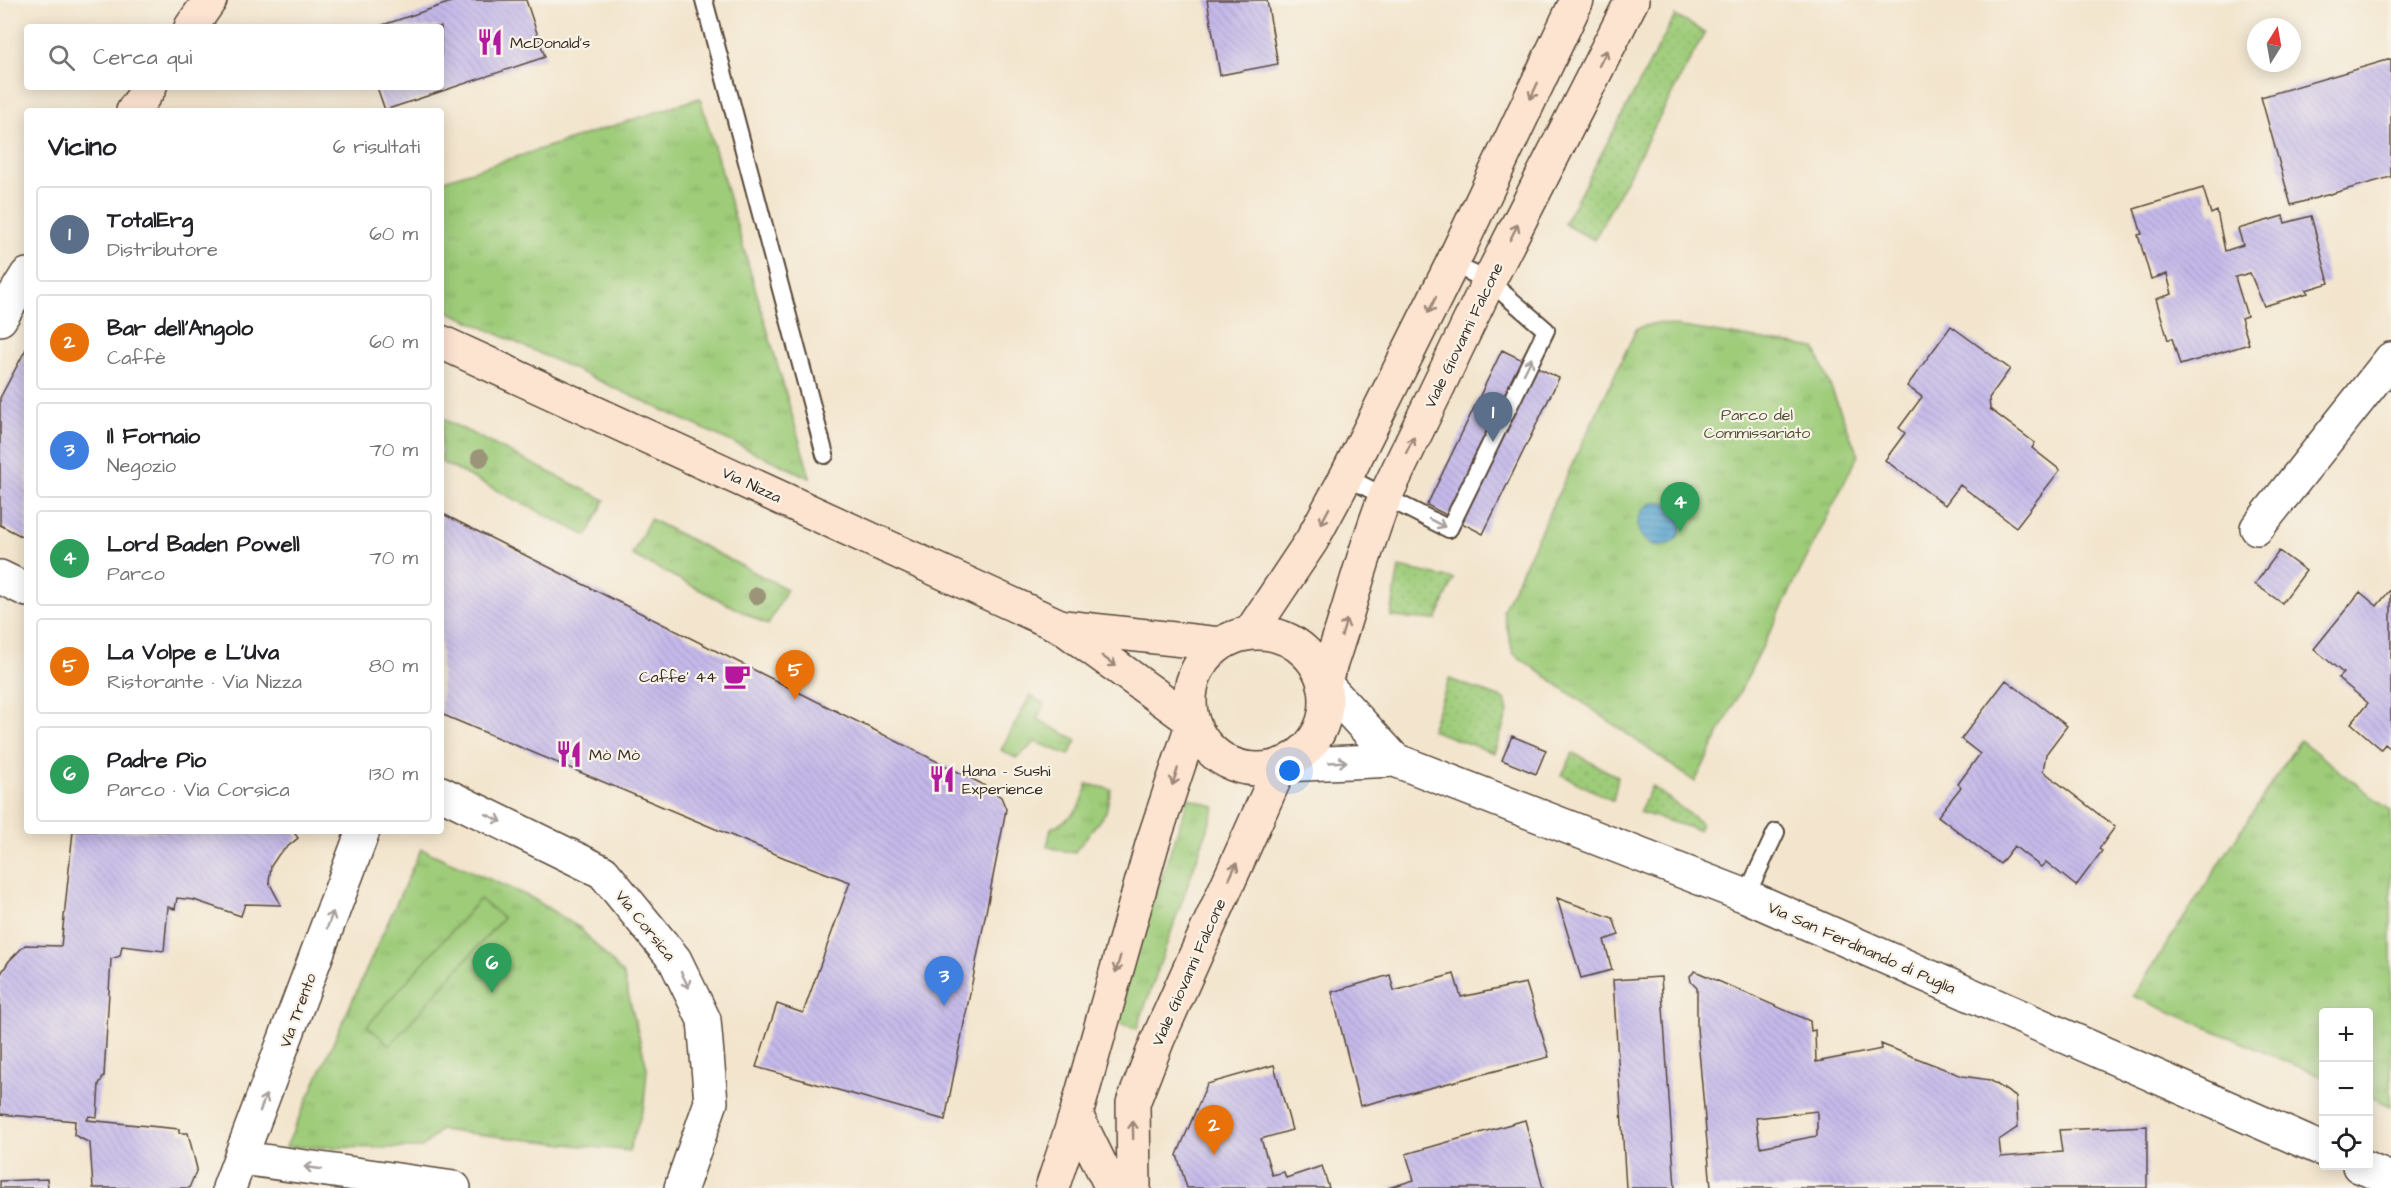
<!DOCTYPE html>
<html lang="it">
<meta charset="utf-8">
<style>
:root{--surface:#fff;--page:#f6f6f6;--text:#202124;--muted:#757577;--line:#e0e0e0;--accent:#b5179e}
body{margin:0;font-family:"Architects Daughter",sans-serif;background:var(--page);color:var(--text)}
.controls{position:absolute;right:18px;bottom:18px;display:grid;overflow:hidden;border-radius:6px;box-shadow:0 3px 15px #0003}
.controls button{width:54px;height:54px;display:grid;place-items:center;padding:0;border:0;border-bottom:2px solid var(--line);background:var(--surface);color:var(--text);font:30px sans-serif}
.compass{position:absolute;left:2247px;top:18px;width:54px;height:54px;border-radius:50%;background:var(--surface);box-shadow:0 3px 15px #0003;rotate:11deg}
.you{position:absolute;left:1290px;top:771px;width:21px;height:21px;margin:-15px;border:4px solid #fff;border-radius:50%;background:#1a73e8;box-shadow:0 0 0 9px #1a73e833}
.badge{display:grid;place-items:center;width:39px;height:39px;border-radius:50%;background:var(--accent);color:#fff;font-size:20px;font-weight:700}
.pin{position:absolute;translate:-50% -50px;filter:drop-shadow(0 2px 3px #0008)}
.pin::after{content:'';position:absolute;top:32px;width:21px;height:18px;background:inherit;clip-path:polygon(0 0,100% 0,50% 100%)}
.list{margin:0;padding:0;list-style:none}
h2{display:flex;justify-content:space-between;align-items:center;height:78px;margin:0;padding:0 24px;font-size:26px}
h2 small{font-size:20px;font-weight:400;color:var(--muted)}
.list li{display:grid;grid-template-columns:39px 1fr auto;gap:18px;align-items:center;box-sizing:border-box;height:96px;margin:0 12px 12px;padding:0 12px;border:2px solid var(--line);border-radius:6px}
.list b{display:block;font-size:22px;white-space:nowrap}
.list p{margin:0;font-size:20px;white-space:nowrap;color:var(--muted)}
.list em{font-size:20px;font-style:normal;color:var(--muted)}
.icon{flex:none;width:33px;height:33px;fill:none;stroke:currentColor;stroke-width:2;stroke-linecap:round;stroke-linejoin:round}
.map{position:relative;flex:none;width:2391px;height:1188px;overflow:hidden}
.search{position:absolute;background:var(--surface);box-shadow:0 3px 15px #0003;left:24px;top:24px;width:420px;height:66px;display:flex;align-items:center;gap:15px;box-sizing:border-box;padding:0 21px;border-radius:6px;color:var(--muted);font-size:22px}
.panel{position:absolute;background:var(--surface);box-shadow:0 3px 15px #0003;left:24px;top:108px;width:420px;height:726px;border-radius:6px}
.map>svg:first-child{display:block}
</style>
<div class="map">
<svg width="2391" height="1188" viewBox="0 0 2391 1188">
<defs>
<pattern id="grass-tufts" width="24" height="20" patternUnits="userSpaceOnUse" patternTransform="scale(1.5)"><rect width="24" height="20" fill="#9ecc79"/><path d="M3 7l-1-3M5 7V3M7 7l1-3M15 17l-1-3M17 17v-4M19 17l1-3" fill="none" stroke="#89af68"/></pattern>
<pattern id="garden-dots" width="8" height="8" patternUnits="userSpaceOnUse" patternTransform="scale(1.5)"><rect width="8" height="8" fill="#9ecc79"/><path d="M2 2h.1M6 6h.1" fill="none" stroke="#89af68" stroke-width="1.8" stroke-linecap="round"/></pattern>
<pattern id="water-rules" width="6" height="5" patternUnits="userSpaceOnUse" patternTransform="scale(1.5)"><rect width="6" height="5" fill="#57a4d0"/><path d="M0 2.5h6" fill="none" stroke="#4986a8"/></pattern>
<pattern id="building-back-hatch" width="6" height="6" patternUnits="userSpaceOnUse" patternTransform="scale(1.5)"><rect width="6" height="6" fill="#c5b9ea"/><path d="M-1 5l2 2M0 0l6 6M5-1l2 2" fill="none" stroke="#aa9fc8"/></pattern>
</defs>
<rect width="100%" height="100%" fill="#f7f3e8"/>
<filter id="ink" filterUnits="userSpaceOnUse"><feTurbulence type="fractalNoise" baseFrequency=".0167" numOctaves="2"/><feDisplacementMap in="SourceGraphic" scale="12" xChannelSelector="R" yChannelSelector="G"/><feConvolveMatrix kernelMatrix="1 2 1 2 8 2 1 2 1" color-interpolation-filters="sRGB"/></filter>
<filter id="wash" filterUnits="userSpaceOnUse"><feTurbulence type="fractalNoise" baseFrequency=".008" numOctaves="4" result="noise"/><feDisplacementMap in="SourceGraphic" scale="24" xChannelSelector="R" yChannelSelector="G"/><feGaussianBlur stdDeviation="1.35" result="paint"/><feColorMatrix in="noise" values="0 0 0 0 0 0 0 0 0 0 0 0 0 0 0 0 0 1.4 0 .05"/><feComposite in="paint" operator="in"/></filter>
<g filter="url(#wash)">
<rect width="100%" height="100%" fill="#f3e5cd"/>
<path fill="url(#grass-tufts)" stroke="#6c7b4c" stroke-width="1.5" d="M 700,98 L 810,477 L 810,478 L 441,308 L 441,181 Z
M 1657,323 L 1815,348 L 1858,455 L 1695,782 L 1513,653 L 1503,610 L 1637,328 Z
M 441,418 L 605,500 L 587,536 L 441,462 Z
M 650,519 L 787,589 L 768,625 L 632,555 Z
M 1030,696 L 1045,704 L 1037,719 L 1077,740 L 1069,755 L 1036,742 L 1016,758 L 1001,750 Z
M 2300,740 L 2391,811 L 2391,1106 L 2369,1096 L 2368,1012 L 2324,1012 L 2323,1077 L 2133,996 Z
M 1087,784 L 1111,789 L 1106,812 L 1074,853 L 1047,847 L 1051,828 C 1073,818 1083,808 1087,784 Z
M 1189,798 L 1215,807 L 1137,1029 L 1111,1020 Z
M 421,849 L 532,898 L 580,928 L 623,974 L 647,1068 L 644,1106 L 629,1151 L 440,1130 L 422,1148 L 286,1147 Z"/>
<path fill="url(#garden-dots)" stroke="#6c7b4c" stroke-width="1.5" d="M 1675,16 L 1705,32 L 1594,240 L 1564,224 Z
M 1399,567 L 1454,579 L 1436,620 L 1391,617 Z
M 1449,679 L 1505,699 L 1508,712 L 1494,753 L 1431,730 Z
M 1573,753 L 1618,777 L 1613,801 L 1562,775 Z
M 1652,786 L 1701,823 L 1698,830 L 1639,812 Z"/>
<path fill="#9ecc79" stroke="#6c7b4c" stroke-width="1.5" d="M 480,899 L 503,918 L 390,1045 L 367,1026 Z"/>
<path fill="url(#water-rules)" stroke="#496777" stroke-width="1.5" d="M1638 524a22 22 0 1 1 44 0a22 22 0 1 1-44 0Z"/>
<g id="blocks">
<path fill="url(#building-back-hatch)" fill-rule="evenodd" d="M 457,0 L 526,0 L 545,57 L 385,110 L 377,87 L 441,87 L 441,27 L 377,27 Z
M 1207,0 L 1267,0 L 1278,64 L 1220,75 Z
M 2391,59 L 2391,177 L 2291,205 L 2261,97 Z
M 2203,188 L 2211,214 L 2217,211 L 2225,251 L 2243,245 L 2238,229 L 2283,216 L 2285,223 L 2311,216 L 2329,283 L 2306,290 L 2308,293 L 2264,306 L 2250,273 L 2235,277 L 2247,316 L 2241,318 L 2249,344 L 2180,365 L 2172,338 L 2168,340 L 2156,299 L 2172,294 L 2167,274 L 2151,279 L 2138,235 L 2142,234 L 2134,209 Z
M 1951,326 L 2010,369 L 1989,398 L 1990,409 L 2035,443 L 2032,448 L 2060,470 L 2016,527 L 1960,485 L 1945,505 L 1885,460 L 1905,433 L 1899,428 L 1922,397 L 1907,386 Z
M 27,347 L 27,539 L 0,525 L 0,398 Z
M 1502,350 L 1559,378 L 1483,534 L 1427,505 Z
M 441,513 L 980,783 L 1001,797 L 1006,809 L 1002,831 L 945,1120 L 756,1067 L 777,1004 L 803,1013 L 850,882 L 785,858 L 441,714 Z
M 2279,551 L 2306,571 L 2282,603 L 2255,584 Z
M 2391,589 L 2391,749 L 2385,744 L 2381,749 L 2351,723 L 2368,703 L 2338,678 L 2343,673 L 2314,649 L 2360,592 L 2377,606 Z
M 2006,680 L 2067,726 L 2046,754 L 2043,771 L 2115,827 L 2099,849 L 2102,851 L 2076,886 L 2046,862 L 2041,867 L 2014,846 L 2000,864 L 1938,816 L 1961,787 L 1958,784 L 1980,754 L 1961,739 Z
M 1512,736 L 1546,750 L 1536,774 L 1502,760 Z
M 73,831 L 293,831 L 298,838 L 279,854 L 271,866 L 269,882 L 281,905 L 245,904 L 241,916 L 194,900 L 177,898 L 175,909 L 168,907 L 164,951 L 122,946 L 120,956 L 111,959 L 104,1076 L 99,1084 L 97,1117 L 89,1116 L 87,1120 L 179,1129 L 179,1133 L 188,1133 L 197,1169 L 189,1188 L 93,1188 L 90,1143 L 74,1135 L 75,1121 L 0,1114 L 0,975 L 9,961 L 25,945 L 61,946 Z
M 1557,898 L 1613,918 L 1619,935 L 1604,940 L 1612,970 L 1581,978 Z
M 1695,971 L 1810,1021 L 1811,1031 L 1815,1030 L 1816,1062 L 1882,1049 L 1881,1044 L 1962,1076 L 1990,1080 L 2016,1097 L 2018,1127 L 1999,1140 L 2001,1157 L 2062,1152 L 2059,1130 L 2147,1126 L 2147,1188 L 1711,1188 L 1697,1028 L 1697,988 L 1691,982 L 1690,976 ZM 1817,1111 L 1817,1136 L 1760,1147 L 1756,1118 Z
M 1454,974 L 1461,997 L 1526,983 L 1549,1057 L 1360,1106 L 1332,992 L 1390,975 L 1394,991 Z
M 1661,977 L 1675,1188 L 1626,1188 L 1613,980 Z
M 1274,1065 L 1292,1130 L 1261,1139 L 1272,1175 L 1284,1172 L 1286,1178 L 1322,1166 L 1329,1188 L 1187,1188 L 1177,1155 L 1207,1084 Z
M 1525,1120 L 1543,1188 L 1388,1188 L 1414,1180 L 1406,1154 Z
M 47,1179 L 48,1188 L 0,1188 L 0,1181 Z"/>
</g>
</g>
<g filter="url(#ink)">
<use href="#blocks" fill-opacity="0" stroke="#574638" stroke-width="1.5"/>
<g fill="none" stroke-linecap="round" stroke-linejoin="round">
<defs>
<path id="service" d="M 704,0 L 825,455
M 1346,477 L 1449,529 L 1546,330 L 1489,281 L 1452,264
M 1746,896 L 1776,832"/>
<path id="minor" d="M 2257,528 L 2391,359
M 0,577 L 27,590
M 441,793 L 603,872 L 675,960 L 704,1020 L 711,1102 L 681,1188
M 242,1158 L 454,1188
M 229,1188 L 363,831"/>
<path id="tertiary" d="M 0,319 L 27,275
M 1324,683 L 1395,760 L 1746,896 L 2324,1150
M 1281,765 L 1395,760
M 2359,1166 L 2391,1179"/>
<path id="secondary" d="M 191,27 L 210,0
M 133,111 L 150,87
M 441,342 L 1062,627 L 1193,722
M 1064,627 L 1220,644
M 1250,633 L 1312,540 L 1346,477 L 1452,264 L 1577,0
M1190 701a68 68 0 1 1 136 0a68 68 0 1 1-136 0Z
M 1324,683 C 1347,621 1361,557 1385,497 L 1489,281 L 1632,0
M 1076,1115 L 1112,1188
M 1052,1188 L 1076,1115 L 1152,845 L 1193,722
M 1134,1188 L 1133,1103 L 1158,1039 L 1281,765"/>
</defs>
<use href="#service" stroke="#574638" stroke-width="20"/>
<use href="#minor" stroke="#574638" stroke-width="36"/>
<use href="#tertiary" stroke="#574638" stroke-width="36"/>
<use href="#secondary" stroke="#574638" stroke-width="36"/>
<use href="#service" stroke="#fff" stroke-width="16"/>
<use href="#minor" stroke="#fff" stroke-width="33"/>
<use href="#tertiary" stroke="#fff" stroke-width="33"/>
<use href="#secondary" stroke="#fde4d1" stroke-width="33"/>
</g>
<g fill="#9c9479">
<circle cx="480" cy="458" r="9"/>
<circle cx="757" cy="596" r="9"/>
</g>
<defs><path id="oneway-shaft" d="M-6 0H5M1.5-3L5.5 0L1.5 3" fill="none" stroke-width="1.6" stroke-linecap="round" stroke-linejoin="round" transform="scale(1.5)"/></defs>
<g stroke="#9c8778">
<use href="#oneway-shaft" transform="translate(1603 58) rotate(-63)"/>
<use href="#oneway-shaft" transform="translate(1534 91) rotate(115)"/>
<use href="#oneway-shaft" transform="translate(1514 232) rotate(-63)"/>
<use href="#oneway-shaft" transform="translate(1432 305) rotate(116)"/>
<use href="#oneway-shaft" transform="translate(1410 445) rotate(-64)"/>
<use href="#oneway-shaft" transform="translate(1325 516) rotate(118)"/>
<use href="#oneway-shaft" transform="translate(1344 628) rotate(-74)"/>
<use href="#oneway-shaft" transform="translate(1109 661) rotate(36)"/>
<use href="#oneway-shaft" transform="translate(1175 777) rotate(108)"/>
<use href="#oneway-shaft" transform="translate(1233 871) rotate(-66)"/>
<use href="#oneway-shaft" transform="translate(1118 964) rotate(106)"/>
<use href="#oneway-shaft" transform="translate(1133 1130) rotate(-91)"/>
</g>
<g stroke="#a79f9a">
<use href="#oneway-shaft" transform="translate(1528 366) rotate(-64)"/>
<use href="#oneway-shaft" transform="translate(1437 523) rotate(27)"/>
<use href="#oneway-shaft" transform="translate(1338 762) rotate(-3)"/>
<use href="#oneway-shaft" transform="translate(494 818) rotate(26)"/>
<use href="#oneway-shaft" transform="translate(330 920) rotate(-70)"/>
<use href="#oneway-shaft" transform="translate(685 980) rotate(64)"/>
<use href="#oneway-shaft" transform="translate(263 1103) rotate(-70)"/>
<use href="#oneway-shaft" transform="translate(313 1168) rotate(-172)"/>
</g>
</g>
<defs>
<symbol id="restaurant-bare" viewBox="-9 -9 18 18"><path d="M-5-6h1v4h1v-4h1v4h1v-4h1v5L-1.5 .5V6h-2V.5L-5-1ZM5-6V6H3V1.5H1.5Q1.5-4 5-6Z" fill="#b5179e" stroke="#f7f3e8" stroke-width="2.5" paint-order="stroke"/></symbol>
<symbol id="cafe-bare" viewBox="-9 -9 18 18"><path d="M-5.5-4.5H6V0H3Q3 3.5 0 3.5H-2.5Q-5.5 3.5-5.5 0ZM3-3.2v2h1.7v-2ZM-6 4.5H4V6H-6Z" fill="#b5179e" stroke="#f7f3e8" stroke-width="2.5" paint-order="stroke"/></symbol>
</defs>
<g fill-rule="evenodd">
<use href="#restaurant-bare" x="471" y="23" width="38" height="38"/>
<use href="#cafe-bare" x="718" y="657" width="38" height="38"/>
<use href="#restaurant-bare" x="550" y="735" width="38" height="38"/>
<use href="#restaurant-bare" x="923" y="760" width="38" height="38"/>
</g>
<g text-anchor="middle" stroke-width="4.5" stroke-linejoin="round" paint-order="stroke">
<g font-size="16" fill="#3b2a1e" stroke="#f7f3e8" text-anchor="start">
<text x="510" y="48">McDonald's</text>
<text x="717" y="682" text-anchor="end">Caffe' 44</text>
<text x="589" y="760">Mò Mò</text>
<text x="962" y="776">Hana - Sushi<tspan x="962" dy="18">Experience</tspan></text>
</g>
<g font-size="16" fill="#3b2a1e" stroke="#f7f3e8">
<text transform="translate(1463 335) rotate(-64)" y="6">Viale Giovanni Falcone</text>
<text transform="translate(752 484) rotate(25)" y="6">Via Nizza</text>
<text transform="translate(646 925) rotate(51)" y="6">Via Corsica</text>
<text transform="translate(1862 947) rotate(24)" y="6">Via San Ferdinando di Puglia</text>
<text transform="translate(1188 972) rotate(-66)" y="6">Viale Giovanni Falcone</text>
<text transform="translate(297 1010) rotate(-70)" y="6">Via Trento</text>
</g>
<g font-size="16" fill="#545235" stroke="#f7f3e8">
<text x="1757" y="420">Parco del<tspan x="1757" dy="18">Commissariato</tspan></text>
</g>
</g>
</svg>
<div class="controls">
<button>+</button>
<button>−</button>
<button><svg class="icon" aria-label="locate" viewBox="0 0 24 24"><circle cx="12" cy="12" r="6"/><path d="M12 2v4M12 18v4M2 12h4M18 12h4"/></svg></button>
</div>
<svg class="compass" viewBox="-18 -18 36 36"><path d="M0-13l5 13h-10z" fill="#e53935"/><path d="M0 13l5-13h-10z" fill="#757577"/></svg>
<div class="you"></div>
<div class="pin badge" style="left:1493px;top:442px;background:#5c6f8a">1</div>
<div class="pin badge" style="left:1214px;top:1155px;background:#e8710a">2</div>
<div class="pin badge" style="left:944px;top:1006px;background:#3f7fe0">3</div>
<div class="pin badge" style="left:1680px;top:532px;background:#2e9e5b">4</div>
<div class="pin badge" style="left:795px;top:700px;background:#e8710a">5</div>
<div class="pin badge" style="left:492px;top:993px;background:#2e9e5b">6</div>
<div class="search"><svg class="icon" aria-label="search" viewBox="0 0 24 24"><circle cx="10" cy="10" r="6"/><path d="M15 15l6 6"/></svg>Cerca qui</div>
<section class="panel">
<h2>Vicino<small>6 risultati</small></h2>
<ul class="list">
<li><span class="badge" style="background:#5c6f8a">1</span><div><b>TotalErg</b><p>Distributore</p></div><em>60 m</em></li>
<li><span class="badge" style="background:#e8710a">2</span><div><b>Bar dell'Angolo</b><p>Caffè</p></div><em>60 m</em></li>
<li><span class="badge" style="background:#3f7fe0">3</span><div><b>Il Fornaio</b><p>Negozio</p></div><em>70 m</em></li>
<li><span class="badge" style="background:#2e9e5b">4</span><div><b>Lord Baden Powell</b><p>Parco</p></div><em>70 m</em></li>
<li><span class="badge" style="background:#e8710a">5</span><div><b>La Volpe e L'Uva</b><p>Ristorante · Via Nizza</p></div><em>80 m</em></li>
<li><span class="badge" style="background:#2e9e5b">6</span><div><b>Padre Pio</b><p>Parco · Via Corsica</p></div><em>130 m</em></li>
</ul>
</section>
</div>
